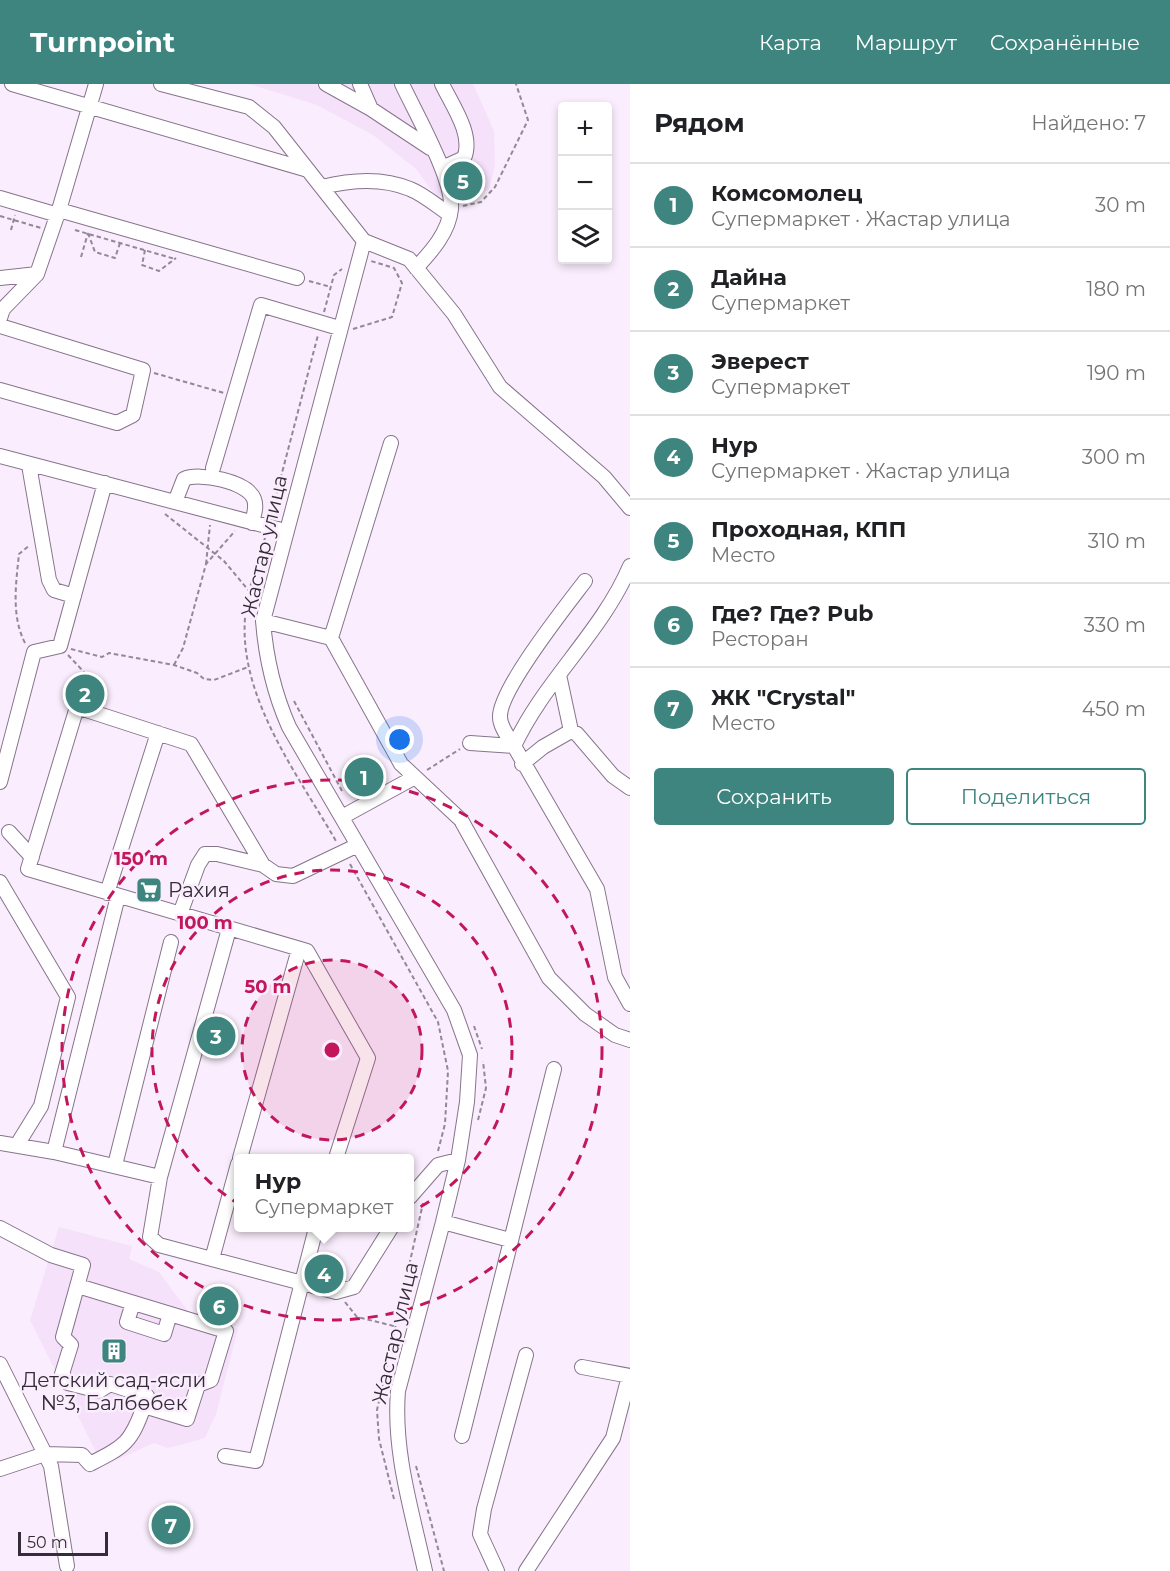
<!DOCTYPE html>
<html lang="ru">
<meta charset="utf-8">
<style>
:root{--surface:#fff;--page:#f2f2f2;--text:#202124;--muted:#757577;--line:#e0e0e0;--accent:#3e857f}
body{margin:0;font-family:Montserrat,sans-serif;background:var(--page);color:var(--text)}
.controls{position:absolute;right:18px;top:18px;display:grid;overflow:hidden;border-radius:6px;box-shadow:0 3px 9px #0003}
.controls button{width:54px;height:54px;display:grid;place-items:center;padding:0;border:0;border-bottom:2px solid var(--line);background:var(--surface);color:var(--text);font:30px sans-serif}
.scale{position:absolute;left:18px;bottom:15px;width:90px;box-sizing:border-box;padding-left:6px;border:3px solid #342c36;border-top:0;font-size:16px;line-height:21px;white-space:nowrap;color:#342c36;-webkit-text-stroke:4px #faedfd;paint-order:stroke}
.you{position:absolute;left:400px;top:656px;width:21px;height:21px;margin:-15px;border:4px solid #fff;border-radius:50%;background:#1a73e8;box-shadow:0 0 0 9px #1a73e833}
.badge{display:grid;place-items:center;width:39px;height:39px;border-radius:50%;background:var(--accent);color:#fff;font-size:20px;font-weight:700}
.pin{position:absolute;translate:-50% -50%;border:3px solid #fff;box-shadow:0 2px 6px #0006}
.popup{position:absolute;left:234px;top:1070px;width:180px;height:78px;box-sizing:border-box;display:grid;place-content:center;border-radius:6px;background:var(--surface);filter:drop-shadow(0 2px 4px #0005);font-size:20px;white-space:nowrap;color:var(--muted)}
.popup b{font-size:22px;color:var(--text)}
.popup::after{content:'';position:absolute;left:50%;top:100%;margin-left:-12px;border:12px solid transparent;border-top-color:var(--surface)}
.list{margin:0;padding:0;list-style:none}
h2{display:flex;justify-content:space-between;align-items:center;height:78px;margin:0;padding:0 24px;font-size:26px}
h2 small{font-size:20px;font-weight:400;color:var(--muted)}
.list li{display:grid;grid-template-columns:39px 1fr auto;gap:18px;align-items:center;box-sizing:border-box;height:84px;padding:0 24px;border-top:2px solid var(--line)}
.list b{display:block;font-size:22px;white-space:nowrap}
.list p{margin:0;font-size:20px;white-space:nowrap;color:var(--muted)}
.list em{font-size:20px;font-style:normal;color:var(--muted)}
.actions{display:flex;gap:12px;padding:18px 24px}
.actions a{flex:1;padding:14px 0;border:2px solid var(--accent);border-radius:6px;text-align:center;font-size:21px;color:var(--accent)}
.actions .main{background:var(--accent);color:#fff}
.icon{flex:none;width:33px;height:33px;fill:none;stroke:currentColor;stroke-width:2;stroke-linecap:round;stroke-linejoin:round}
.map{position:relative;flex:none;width:630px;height:1487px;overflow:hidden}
header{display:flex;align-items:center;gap:36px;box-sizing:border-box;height:84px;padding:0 30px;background:var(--accent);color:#fff}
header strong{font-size:28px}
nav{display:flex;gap:33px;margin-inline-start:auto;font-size:21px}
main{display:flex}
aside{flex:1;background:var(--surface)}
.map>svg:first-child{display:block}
</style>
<header>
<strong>Turnpoint</strong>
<nav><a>Карта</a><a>Маршрут</a><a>Сохранённые</a></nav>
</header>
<main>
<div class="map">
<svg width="630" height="1487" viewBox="0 0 630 1487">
<rect width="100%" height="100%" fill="#faedfd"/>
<path fill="#f6e1fb" d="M 249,0 L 473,0 L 494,47 L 495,81 L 489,106 L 452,113 L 436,112 L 416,85 L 373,51 L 317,21 Z
M 59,1143 L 132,1162 L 129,1175 L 159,1188 L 190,1230 L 238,1245 L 216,1330 L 205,1354 L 168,1364 L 154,1359 L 103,1382 L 30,1236 Z"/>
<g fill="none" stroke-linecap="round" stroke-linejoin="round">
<defs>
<path id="minor" d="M 12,0 L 308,86
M 161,0 L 249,23 L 274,43 L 364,157 L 409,175 L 454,230 L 500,303 L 604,393 L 630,424
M 326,0 L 371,25 L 430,64
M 360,0 L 371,25
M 402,0 C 415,28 454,96 451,125 C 449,148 431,168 416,184
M 442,0 C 452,21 474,51 464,74 L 442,84
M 322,103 C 350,96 382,93 410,105 C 423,110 437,122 449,130
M 0,114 L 58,131
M 59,126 L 297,194
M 364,157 L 263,537 C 266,575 274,609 289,643 L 454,926 L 470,971 L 467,1018 L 458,1076 L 443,1138 L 398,1307 C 393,1368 412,1427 425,1487
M 0,194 L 37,190 L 59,126 L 96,0
M 0,234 L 3,225 L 37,190
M 0,242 L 143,286 L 133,331 L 117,339 L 0,306
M 391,359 L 331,554 L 401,680 L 461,736 L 549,894 L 585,930 L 615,951 L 630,956
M 0,372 L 285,447
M 29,381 L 49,496 L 54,506 L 74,512
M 213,384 L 261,221 L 339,244
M 175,418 L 184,395 C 199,388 247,397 254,415 C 257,423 254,430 252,439
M 630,482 C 602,548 544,597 514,662 L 597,805 L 615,893 L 630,920
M 263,537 L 331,554
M 559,591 L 571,647
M 470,659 L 514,662 C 509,654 500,643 500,633 C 499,606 566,522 585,497
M 522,680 L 543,663 L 571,647 L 577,650 L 613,692 L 630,704
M 0,698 L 34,568 L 60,562 L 105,399
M 342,733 L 415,693
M 9,748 L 32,773
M 263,781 L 191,660 L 77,623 L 28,785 L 307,867 L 368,974 L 336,1074
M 0,798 L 68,913 L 41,1022 L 17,1061
M 107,809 L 158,649
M 180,830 L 198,781 L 205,770 L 217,770 L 263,781 L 276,790 L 293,792 L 358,761
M 0,1059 L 54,1068 L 160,1093 L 150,1153 L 159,1161 L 336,1208 L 354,1203 L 391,1144
M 54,1068 L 118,812
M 240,1074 L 299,865
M 115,1081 L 171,858
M 160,1093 L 229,845
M 410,1113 L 438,1081 L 458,1076
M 443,1138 L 510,1156
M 0,1144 L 51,1171 L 83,1181 L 63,1253 L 71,1261 L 62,1290 L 68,1299 L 99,1307 L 110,1300 L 147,1312 L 144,1322 L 187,1335 L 198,1301 L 211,1296 L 226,1247 L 78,1202
M 212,1175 L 238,1080
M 133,1219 L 127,1238 L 164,1250 L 170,1230
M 0,1280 L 51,1382 L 67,1482
M 582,1283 L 630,1292
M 462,1352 L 554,985
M 225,1372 L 256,1377 L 316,1144
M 0,1385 L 45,1370 L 82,1371 L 90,1380 C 125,1362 131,1359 144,1322
M 497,1487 L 480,1450 L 484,1425 L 526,1271
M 526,1487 L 613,1354 L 629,1292"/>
</defs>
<use href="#minor" stroke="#87748c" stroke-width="16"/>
<path stroke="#938895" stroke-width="2" stroke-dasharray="4.5 3" stroke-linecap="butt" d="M 463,122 L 481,118 L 495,103 L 528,36 L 516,0
M 0,132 L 41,144
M 11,146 L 15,131
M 75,146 L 175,175
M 88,149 L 95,168 L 115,174 L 120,159
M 145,166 L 142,181 L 159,187 L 176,174
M 81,173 L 88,149
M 309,197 L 331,203
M 324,228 L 334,191 L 342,185
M 353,245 L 392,233 L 402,199 L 394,184 L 371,177
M 154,289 L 224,309
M 165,430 L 224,477 L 249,507
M 271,431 L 318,251
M 265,454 C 257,480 247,507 245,534 C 239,614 298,691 336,757
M 206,480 L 210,441
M 25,559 C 11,532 16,499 19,470 L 30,461
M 71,565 L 102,573 L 109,569 L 174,581 L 197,589 L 204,595 L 214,596 L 248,583
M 68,571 L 84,588 L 79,610
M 174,581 L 183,564 L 206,480 L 235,447
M 294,617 L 342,707
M 427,686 L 460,665
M 350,780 L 438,938 L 448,987 L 445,1040 L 438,1067
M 474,942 L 482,965
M 478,1036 L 486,1004 L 483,977
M 345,1218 L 357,1233 L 394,1242
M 416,1382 L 444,1487
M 394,1415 L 379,1355 L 377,1326 L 423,1119"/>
<use href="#minor" stroke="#fff" stroke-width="14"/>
</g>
<circle cx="332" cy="966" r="90" fill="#c2185b" fill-opacity=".12"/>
<g fill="none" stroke="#c2185b" stroke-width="3" stroke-dasharray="10 8">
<circle cx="332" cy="966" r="90"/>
<circle cx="332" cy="966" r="180"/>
<circle cx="332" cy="966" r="270"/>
</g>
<defs>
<symbol id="supermarket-square" viewBox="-11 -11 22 22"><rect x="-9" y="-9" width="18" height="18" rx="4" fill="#3e857f" stroke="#faedfd"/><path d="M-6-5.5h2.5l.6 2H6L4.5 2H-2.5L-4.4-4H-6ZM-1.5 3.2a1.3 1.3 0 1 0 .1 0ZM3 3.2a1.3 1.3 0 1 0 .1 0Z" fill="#fff"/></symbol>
<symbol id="building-square" viewBox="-11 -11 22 22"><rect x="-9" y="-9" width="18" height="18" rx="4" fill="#3e857f" stroke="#faedfd"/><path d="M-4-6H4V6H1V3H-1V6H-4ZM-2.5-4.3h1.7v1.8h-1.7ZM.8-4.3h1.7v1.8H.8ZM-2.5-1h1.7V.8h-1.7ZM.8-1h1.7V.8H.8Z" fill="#fff"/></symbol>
</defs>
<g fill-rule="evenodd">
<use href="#supermarket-square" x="134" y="791" width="30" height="30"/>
<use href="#building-square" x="99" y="1252" width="30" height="30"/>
</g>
<g text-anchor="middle" stroke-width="5" stroke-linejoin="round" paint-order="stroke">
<g font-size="20" fill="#342c36" stroke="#faedfd">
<text transform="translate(264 462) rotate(-77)" y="7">Жастар улица</text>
<text transform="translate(395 1249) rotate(-77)" y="7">Жастар улица</text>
</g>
<g font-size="20" fill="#342c36" stroke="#faedfd" text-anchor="start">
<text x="168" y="813">Рахия</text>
<text x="114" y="1303" text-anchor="middle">Детский сад-ясли<tspan x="114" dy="23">№3, Балбөбек</tspan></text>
</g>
</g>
<circle cx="332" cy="966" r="9" fill="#c2185b" stroke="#faedfd" stroke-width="3"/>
<g font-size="18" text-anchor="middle" font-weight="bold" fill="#c2185b" stroke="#faedfd" stroke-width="5" stroke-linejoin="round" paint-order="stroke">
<text x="141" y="781">150 m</text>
<text x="205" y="845">100 m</text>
<text x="268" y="909">50 m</text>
</g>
</svg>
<div class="controls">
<button>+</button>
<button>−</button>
<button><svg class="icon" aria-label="layers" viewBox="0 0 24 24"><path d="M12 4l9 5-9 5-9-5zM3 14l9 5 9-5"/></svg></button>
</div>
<div class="scale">50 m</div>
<div class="you"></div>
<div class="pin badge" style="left:364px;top:693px">1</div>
<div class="pin badge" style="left:85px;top:610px">2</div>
<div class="pin badge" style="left:216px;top:952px">3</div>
<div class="pin badge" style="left:324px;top:1190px">4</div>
<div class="popup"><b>Нур</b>Супермаркет</div>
<div class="pin badge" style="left:463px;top:97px">5</div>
<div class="pin badge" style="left:219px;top:1222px">6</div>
<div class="pin badge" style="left:171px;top:1441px">7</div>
</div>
<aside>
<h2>Рядом<small>Найдено: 7</small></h2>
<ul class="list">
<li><span class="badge">1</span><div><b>Комсомолец</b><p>Супермаркет · Жастар улица</p></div><em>30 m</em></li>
<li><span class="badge">2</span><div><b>Дайна</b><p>Супермаркет</p></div><em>180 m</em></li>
<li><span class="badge">3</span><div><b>Эверест</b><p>Супермаркет</p></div><em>190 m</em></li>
<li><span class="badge">4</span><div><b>Нур</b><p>Супермаркет · Жастар улица</p></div><em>300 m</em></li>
<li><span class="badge">5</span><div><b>Проходная, КПП</b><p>Место</p></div><em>310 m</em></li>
<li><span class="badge">6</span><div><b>Где? Где? Pub</b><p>Ресторан</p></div><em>330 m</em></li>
<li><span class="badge">7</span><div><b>ЖК &quot;Crystal&quot;</b><p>Место</p></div><em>450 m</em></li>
</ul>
<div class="actions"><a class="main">Сохранить</a><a>Поделиться</a></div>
</aside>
</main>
